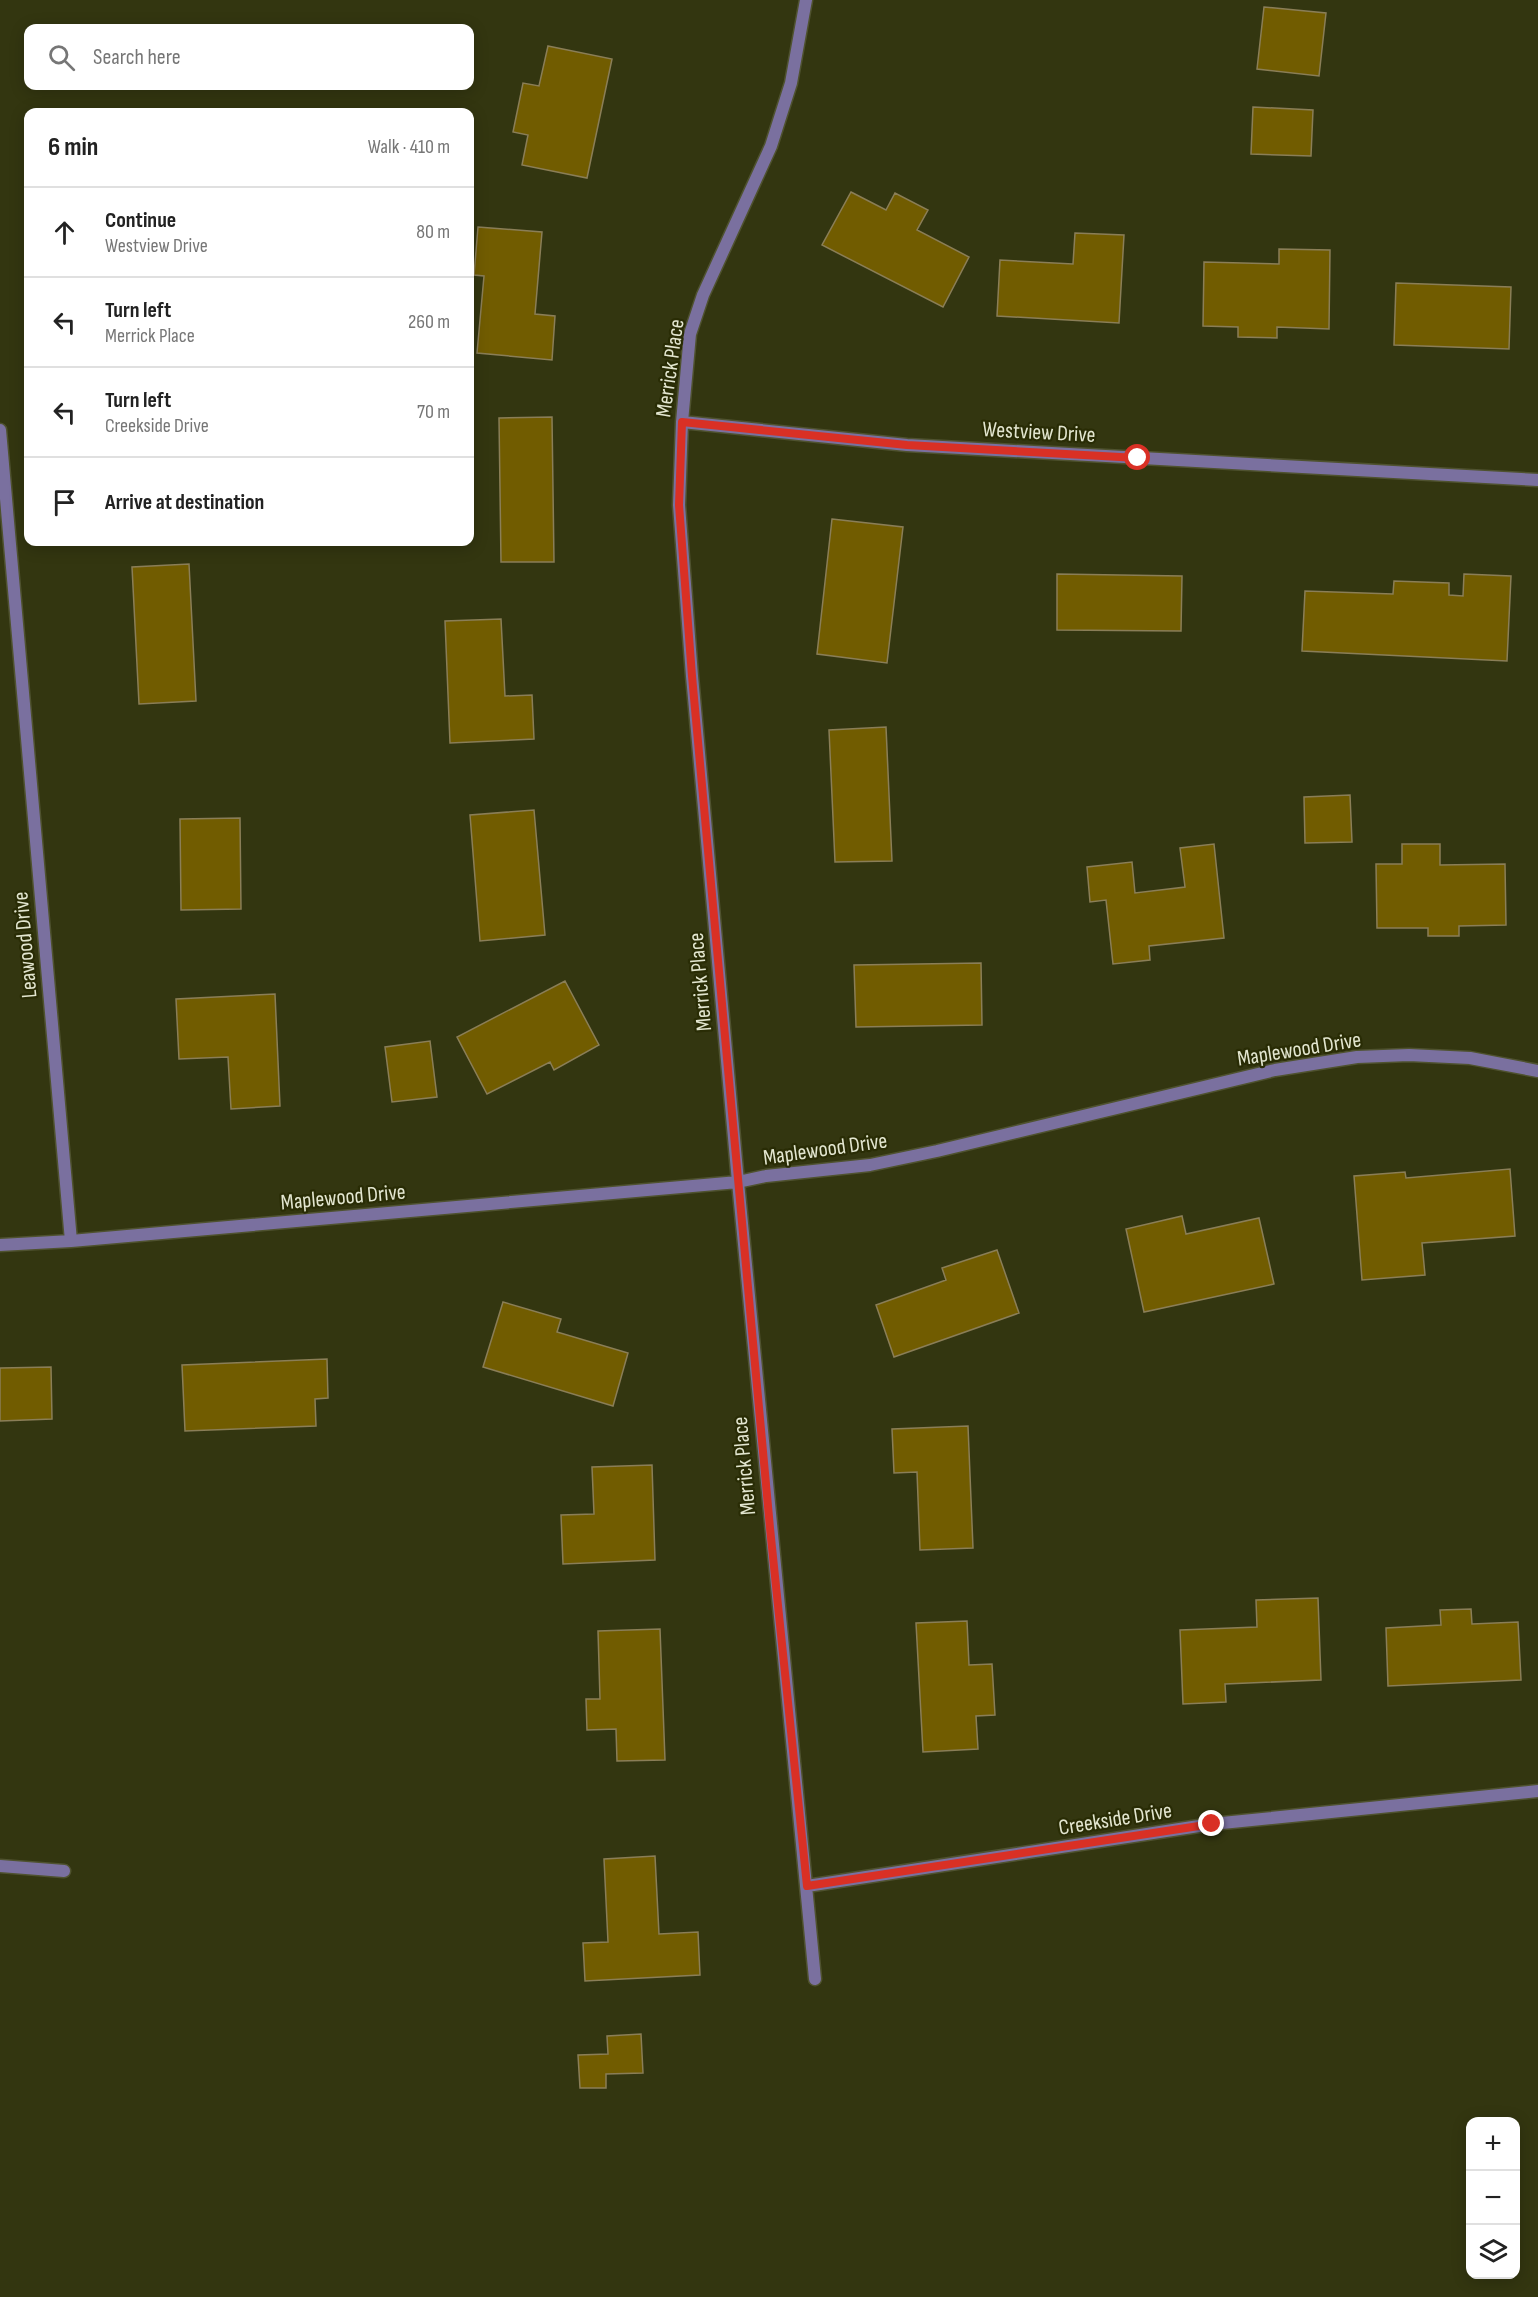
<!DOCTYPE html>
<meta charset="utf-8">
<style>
:root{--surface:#fff;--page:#f2f2f2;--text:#222;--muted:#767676;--line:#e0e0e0}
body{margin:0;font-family:"Sofia Sans Condensed",sans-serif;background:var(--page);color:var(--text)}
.controls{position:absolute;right:18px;bottom:18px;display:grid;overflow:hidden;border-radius:12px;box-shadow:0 3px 15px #0003}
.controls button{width:54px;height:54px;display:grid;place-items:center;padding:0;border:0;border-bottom:2px solid var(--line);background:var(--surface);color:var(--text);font:30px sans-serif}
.stop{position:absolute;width:18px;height:18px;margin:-14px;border:4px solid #d93025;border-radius:50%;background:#fff}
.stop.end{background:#d93025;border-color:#fff;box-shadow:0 2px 6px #0008}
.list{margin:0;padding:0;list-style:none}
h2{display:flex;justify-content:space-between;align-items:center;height:78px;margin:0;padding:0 24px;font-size:26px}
h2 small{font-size:20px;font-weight:400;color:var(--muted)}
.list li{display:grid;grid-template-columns:39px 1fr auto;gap:18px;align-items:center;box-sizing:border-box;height:90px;padding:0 24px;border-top:2px solid var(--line)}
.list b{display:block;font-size:22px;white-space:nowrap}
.list p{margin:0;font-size:20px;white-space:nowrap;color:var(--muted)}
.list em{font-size:20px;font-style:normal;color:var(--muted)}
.icon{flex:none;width:33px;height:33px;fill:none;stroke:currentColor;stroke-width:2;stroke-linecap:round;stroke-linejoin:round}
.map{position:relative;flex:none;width:1538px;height:2297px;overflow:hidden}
.search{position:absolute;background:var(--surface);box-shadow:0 3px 15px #0003;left:24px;top:24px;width:450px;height:66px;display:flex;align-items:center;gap:15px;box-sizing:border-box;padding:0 21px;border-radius:12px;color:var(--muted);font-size:22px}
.panel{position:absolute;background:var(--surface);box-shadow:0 3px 15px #0003;left:24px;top:108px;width:450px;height:438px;border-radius:12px}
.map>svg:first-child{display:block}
</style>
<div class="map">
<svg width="1538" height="2297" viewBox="0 0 1538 2297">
<rect width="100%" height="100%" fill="#333610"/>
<path fill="#715c00" stroke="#8a7e57" stroke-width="1.5" d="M 1264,7 L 1326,13 L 1319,76 L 1257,69 Z
M 548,46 L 612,59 L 587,178 L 522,165 L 528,135 L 513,132 L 523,83 L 539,86 Z
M 1253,107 L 1313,110 L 1311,156 L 1251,154 Z
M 851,192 L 886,210 L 895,193 L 928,210 L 917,230 L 969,257 L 943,307 L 822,245 Z
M 478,227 L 542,232 L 535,314 L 555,316 L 552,360 L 477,353 L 484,276 L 474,275 Z
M 1075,233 L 1124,235 L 1119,323 L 997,316 L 1000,260 L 1073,264 Z
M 1279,249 L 1330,250 L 1329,329 L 1277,327 L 1277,338 L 1238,337 L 1238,327 L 1203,326 L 1204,262 L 1279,264 Z
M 1396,283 L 1511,287 L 1509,349 L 1394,345 Z
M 552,417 L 554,562 L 501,562 L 499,418 Z
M 832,519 L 903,527 L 887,663 L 817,654 Z
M 189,564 L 196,701 L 139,704 L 132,567 Z
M 1057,574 L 1182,576 L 1181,631 L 1057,630 Z
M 1464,574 L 1511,576 L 1507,661 L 1302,651 L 1305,591 L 1393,594 L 1394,581 L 1449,583 L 1449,595 L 1463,596 Z
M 501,619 L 505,696 L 532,695 L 534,739 L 450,743 L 445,621 Z
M 886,727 L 892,861 L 835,862 L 829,730 Z
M 1350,795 L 1352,842 L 1305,843 L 1304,797 Z
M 534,810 L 545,935 L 480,941 L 470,815 Z
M 240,818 L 241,909 L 181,910 L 180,819 Z
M 1214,844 L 1224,938 L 1149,946 L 1150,960 L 1113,964 L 1106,900 L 1090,902 L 1087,867 L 1132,862 L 1135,893 L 1185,887 L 1180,848 Z
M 1402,844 L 1440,844 L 1440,865 L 1505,864 L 1506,925 L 1459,926 L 1459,936 L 1428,936 L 1428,928 L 1377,928 L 1376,864 L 1402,864 Z
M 981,963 L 982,1025 L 856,1027 L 854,965 Z
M 565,981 L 599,1045 L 554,1070 L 550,1062 L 487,1094 L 457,1037 Z
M 275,994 L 280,1106 L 231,1109 L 228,1057 L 179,1059 L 176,999 Z
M 430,1041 L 437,1097 L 392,1102 L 385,1047 Z
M 1510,1169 L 1515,1236 L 1422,1243 L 1425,1275 L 1362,1280 L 1354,1176 L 1405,1172 L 1406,1178 Z
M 1182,1216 L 1186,1234 L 1259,1218 L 1274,1284 L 1144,1312 L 1126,1229 Z
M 997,1250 L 1019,1313 L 894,1357 L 876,1305 L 946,1280 L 942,1268 Z
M 503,1302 L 561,1319 L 557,1332 L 628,1353 L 613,1406 L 483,1367 Z
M 327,1359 L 328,1398 L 315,1399 L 316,1426 L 185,1431 L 182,1365 Z
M 51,1367 L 52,1419 L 0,1421 L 0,1368 Z
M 968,1426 L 973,1548 L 920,1550 L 917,1472 L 894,1473 L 892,1429 Z
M 652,1465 L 655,1560 L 563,1564 L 561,1515 L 594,1514 L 592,1467 Z
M 1318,1598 L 1321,1680 L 1225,1684 L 1226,1702 L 1183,1704 L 1180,1630 L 1257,1627 L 1256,1600 Z
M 1471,1609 L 1472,1624 L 1518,1622 L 1521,1680 L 1388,1686 L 1386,1628 L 1441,1625 L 1440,1610 Z
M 967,1621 L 969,1665 L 992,1664 L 995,1715 L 976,1716 L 978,1749 L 923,1752 L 916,1623 Z
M 660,1629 L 665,1760 L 617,1761 L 616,1729 L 587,1730 L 586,1699 L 600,1699 L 598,1631 Z
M 655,1856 L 659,1934 L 698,1932 L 700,1975 L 585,1981 L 583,1943 L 608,1942 L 604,1859 Z
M 641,2034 L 643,2073 L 606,2074 L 606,2088 L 580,2088 L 578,2055 L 608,2054 L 607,2036 Z"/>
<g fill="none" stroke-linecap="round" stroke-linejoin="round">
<defs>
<path id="minor" d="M 806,0 L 791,83 L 771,146 L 703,295 L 690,334 L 682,422 L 679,505 L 692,676 L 738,1182 L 815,1979
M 682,422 L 907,445 L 1538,480
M 0,430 L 71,1241
M 0,1245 L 71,1241 L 738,1182 L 766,1176 L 870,1165 L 937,1151 L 1275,1070 L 1357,1057 L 1409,1055 L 1470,1058 L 1538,1071
M 0,1866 L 64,1871
M 807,1886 L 1212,1824 L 1538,1791"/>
</defs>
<use href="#minor" stroke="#4f522f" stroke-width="15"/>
<use href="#minor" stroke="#7a709f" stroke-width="12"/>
</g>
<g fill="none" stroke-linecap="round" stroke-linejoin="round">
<path stroke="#d93025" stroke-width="8" d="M 1138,458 L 907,445 L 682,422 L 679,505 L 692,676 L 770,1528 L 807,1886 L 1212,1824"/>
</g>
<g text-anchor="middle" stroke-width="4.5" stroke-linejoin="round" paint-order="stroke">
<g font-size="22" fill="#e3e6d0" stroke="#292c05">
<text transform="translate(669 368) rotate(-82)" y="8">Merrick Place</text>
<text transform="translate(1039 431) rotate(3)" y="8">Westview Drive</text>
<text transform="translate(24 945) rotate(-95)" y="8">Leawood Drive</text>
<text transform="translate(699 982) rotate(-95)" y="8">Merrick Place</text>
<text transform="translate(1299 1048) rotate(-9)" y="8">Maplewood Drive</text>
<text transform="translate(825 1148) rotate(-8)" y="8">Maplewood Drive</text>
<text transform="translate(343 1196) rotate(-5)" y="8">Maplewood Drive</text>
<text transform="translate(743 1466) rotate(-95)" y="8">Merrick Place</text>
<text transform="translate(1115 1818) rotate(-9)" y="8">Creekside Drive</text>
</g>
</g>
</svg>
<div class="controls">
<button>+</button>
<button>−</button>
<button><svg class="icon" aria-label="layers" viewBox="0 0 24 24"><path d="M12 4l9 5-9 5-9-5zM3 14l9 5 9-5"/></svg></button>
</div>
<div class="stop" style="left:1138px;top:458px"></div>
<div class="stop end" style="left:1212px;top:1824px"></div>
<div class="search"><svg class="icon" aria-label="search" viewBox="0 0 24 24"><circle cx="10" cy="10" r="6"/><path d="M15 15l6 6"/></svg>Search here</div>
<section class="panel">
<h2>6 min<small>Walk · 410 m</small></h2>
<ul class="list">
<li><svg class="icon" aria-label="ahead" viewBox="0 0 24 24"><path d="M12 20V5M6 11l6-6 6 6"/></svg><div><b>Continue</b><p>Westview Drive</p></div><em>80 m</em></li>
<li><svg class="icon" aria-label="left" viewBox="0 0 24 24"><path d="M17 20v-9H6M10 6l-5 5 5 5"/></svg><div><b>Turn left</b><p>Merrick Place</p></div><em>260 m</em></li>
<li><svg class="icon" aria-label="left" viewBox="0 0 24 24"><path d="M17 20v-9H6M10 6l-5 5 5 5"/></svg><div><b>Turn left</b><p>Creekside Drive</p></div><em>70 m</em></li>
<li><svg class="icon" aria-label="arrive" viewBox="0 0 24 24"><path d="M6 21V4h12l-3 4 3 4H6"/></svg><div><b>Arrive at destination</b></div></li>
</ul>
</section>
</div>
